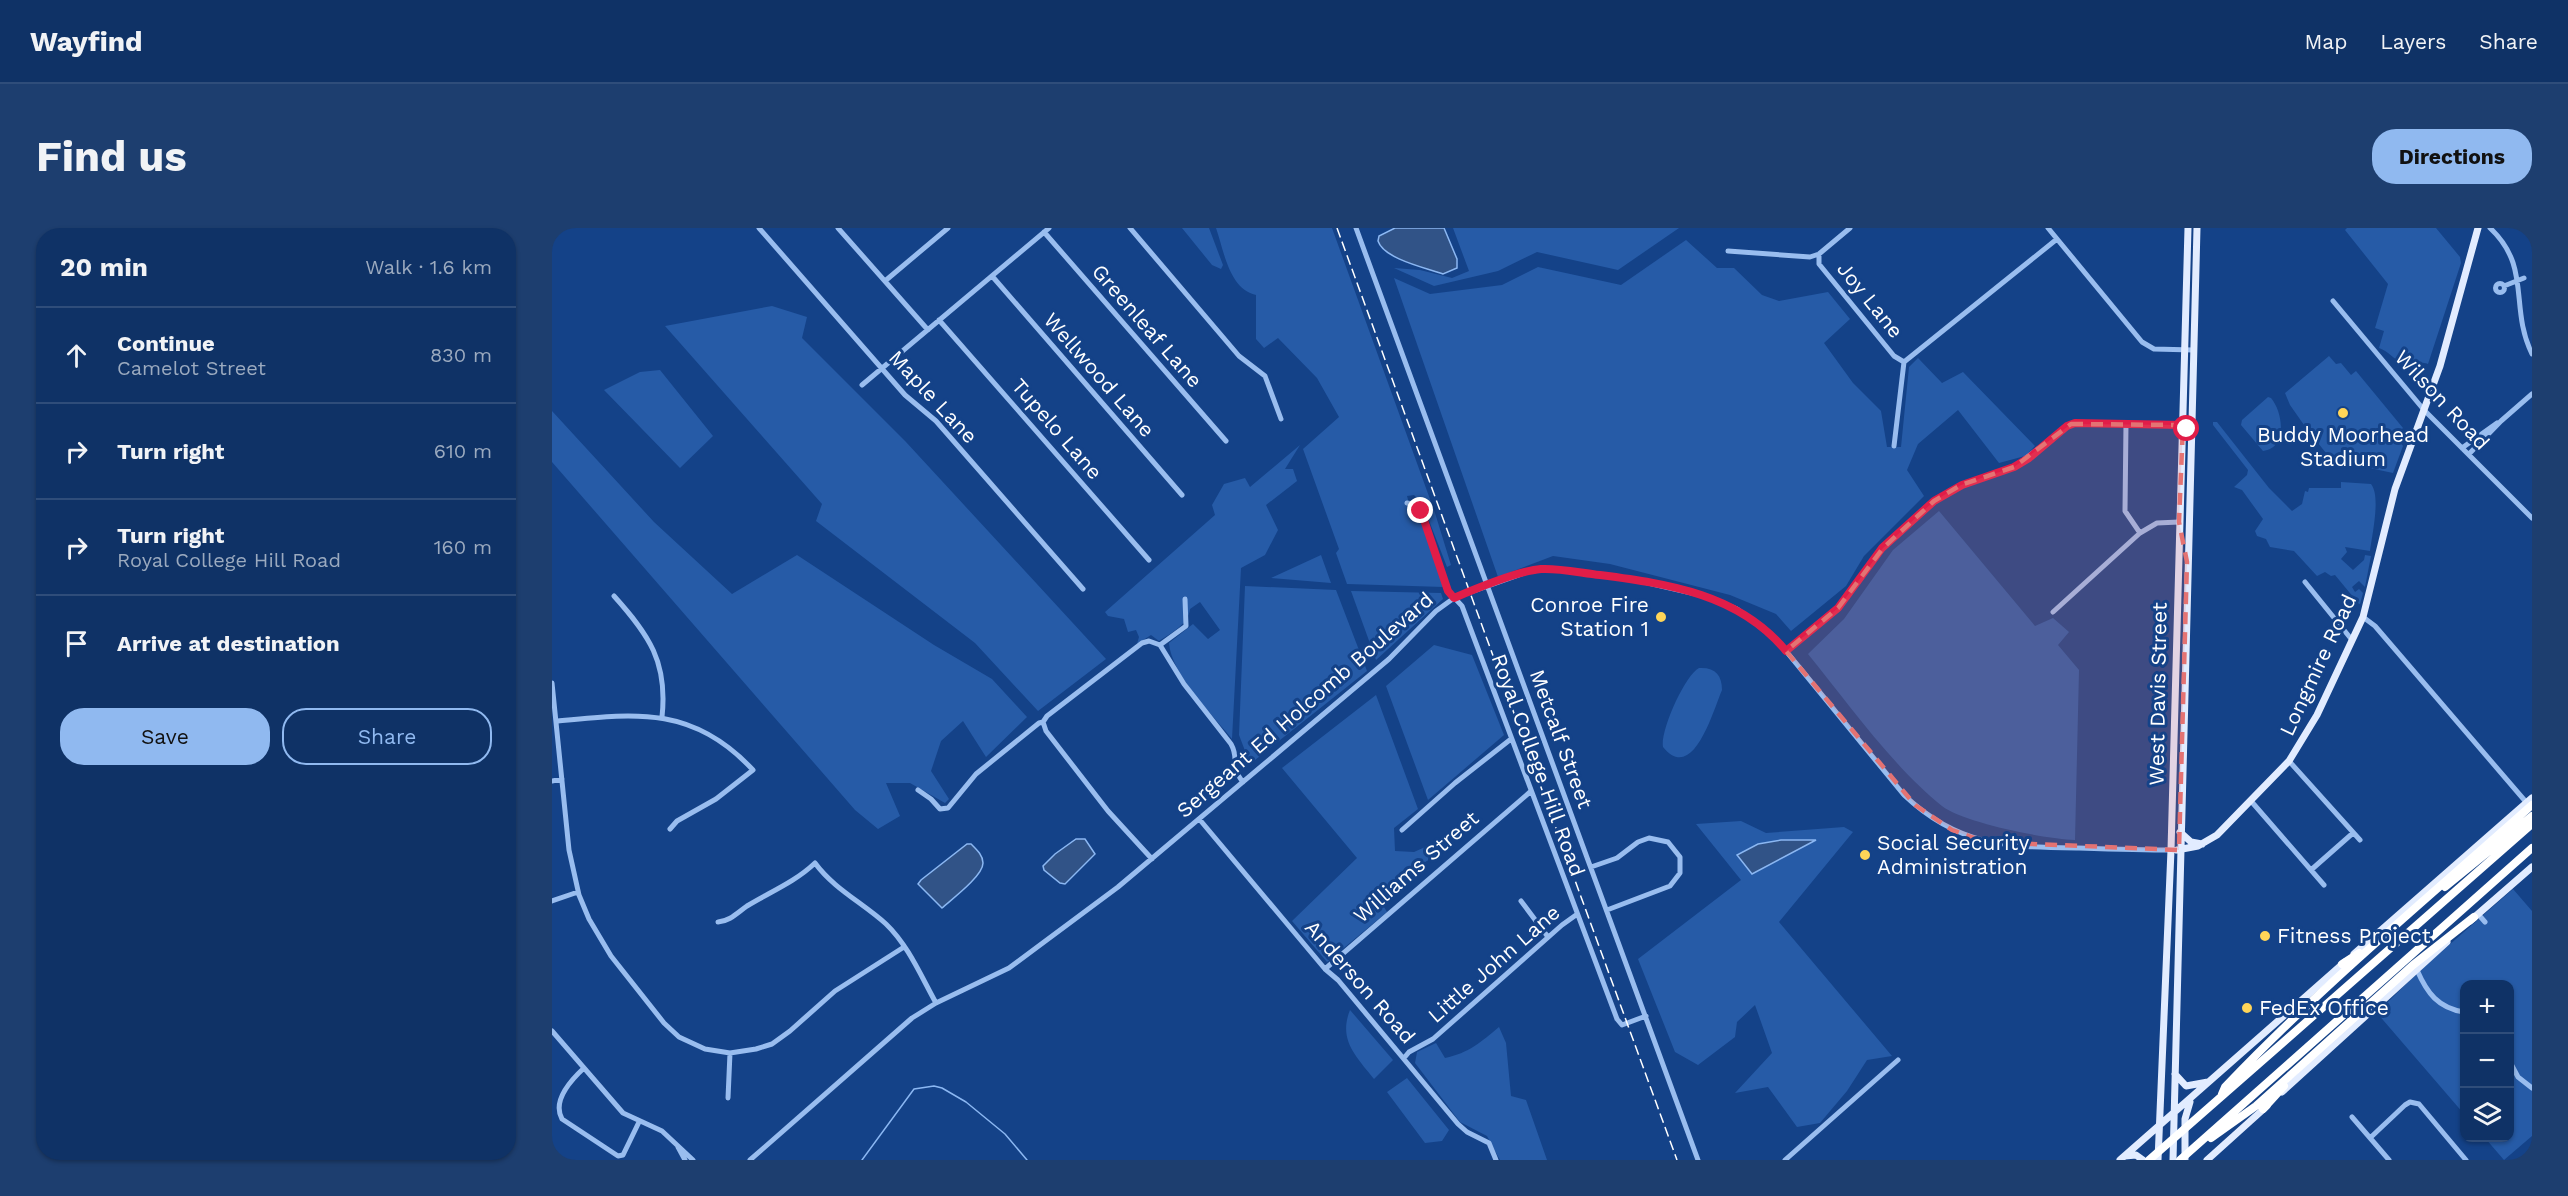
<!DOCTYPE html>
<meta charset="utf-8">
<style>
:root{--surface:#0f3266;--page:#1d3e6f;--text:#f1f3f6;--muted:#9baabf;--line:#2f4d7a;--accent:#90b9f0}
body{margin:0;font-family:"Work Sans",sans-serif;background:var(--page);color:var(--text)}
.controls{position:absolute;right:18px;bottom:18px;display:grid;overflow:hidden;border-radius:12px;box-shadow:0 2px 4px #0004}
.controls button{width:54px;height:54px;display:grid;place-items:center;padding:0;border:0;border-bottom:2px solid var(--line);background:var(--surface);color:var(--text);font:30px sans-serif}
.stop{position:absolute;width:18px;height:18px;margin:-14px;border:4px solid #e11d48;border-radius:50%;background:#fff}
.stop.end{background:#e11d48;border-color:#fff;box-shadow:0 2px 6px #0008}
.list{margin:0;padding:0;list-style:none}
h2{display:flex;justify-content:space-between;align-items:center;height:78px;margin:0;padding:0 24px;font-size:26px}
h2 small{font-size:20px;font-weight:400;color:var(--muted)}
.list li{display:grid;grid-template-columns:39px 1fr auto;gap:18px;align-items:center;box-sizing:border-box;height:96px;padding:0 24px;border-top:2px solid var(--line)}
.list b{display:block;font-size:22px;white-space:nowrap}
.list p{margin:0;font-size:20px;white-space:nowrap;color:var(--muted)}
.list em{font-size:20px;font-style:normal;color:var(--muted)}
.actions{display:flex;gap:12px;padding:18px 24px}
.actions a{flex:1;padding:14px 0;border:2px solid var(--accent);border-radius:24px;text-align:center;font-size:21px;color:var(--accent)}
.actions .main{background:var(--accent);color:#111}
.icon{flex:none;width:33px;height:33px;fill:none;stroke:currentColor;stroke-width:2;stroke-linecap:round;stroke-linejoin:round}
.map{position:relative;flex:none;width:1980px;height:932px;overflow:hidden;border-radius:24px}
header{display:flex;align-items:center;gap:36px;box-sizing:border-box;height:84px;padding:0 30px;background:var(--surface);border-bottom:2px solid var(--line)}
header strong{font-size:28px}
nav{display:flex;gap:33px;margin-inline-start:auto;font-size:21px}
.intro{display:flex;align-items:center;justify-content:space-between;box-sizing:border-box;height:144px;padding:0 36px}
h1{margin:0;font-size:42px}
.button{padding:15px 27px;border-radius:24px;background:var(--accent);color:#111;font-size:21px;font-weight:700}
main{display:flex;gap:36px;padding:0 36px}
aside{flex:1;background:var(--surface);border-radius:24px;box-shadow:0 2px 4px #0004}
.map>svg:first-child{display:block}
</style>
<header>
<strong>Wayfind</strong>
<nav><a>Map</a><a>Layers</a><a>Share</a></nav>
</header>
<div class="intro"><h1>Find us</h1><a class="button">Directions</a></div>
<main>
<aside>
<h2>20 min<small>Walk · 1.6 km</small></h2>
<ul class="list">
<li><svg class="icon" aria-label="ahead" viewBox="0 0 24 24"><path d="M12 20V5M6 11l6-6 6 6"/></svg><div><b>Continue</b><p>Camelot Street</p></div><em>830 m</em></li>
<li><svg class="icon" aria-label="right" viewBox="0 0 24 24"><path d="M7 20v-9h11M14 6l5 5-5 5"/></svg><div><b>Turn right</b></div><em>610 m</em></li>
<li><svg class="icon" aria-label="right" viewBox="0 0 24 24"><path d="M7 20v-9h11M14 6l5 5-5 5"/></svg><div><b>Turn right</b><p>Royal College Hill Road</p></div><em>160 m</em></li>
<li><svg class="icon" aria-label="arrive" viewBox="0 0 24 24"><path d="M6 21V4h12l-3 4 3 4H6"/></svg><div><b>Arrive at destination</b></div></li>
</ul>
<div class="actions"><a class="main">Save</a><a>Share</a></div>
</aside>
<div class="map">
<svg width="1980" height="932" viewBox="0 0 1980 932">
<rect width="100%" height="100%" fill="#144288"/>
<path fill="#265ba7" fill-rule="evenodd" d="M 630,0 L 657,0 L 671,37 L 669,41 L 660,37 Z
M 664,0 L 780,0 L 883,285 L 899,337 L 895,339 L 871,277 L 862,267 L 855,268 L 858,279 L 866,284 L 892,359 L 795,356 L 784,325 L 787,321 L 751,221 L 787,189 L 765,150 L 726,110 L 712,120 L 704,111 L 704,67 C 677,61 672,23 664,0 Z
M 901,0 L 1127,0 L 1066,42 L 985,24 L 946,43 L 882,58 L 842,40 L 868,42 L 900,50 L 917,43 Z
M 1795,0 L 1884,0 L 1908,29 L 1909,35 L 1876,136 C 1867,133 1861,137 1852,135 C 1841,132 1837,123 1827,120 L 1832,103 L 1823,100 L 1836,56 L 1793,2 Z
M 1134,12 L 1165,40 L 1182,40 L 1210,67 L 1227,73 L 1276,64 L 1298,91 L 1272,115 L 1301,155 L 1329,183 L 1335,219 L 1349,219 L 1357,139 L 1366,130 L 1390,155 L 1411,144 L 1483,218 L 1473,228 L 1447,235 L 1406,182 L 1366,216 L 1355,242 L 1372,268 L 1312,328 L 1294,358 L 1239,403 L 1224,386 L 1178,367 L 1058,336 L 1001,328 L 946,349 L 842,50 L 878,66 L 950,57 L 986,39 L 1069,57 Z
M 220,78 L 255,89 L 250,110 L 354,214 L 554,431 L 486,483 L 423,415 L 264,293 L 270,276 L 113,98 Z
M 1777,128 L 1784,136 L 1789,135 L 1799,147 L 1804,143 L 1851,200 L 1843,207 L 1851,218 L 1841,245 L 1794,235 L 1781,228 L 1778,230 L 1766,215 L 1763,218 L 1756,210 L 1759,207 L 1738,177 L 1733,165 Z
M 108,142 L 161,208 L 128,240 L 52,162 L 88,144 Z
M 1716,169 L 1719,170 C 1731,184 1736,220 1711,223 L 1689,197 L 1690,192 Z
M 0,183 L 102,294 L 180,366 L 245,327 L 382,417 L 440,451 L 475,489 L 434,529 L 411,493 L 389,513 L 379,543 L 397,571 L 393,575 L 358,555 L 334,555 L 348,588 L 326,601 L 303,582 L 0,234 Z
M 1661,194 L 1665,194 L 1717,260 L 1740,283 L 1750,276 L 1753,263 L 1756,264 L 1757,260 L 1789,260 L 1789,254 L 1819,256 C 1829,268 1820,307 1818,323 L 1793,319 L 1795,324 L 1789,331 L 1801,342 L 1812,332 L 1813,327 L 1819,328 L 1813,359 L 1807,353 L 1800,359 L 1803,364 L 1807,361 L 1811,365 L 1808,376 L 1801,373 L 1802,370 L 1783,347 L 1779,348 L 1773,344 L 1765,348 L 1742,323 L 1718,319 L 1714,311 L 1705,308 L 1703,303 L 1711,291 L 1690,262 L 1682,259 L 1695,247 L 1696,242 L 1661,197 Z
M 748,217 L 733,241 L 741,241 L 745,253 L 714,277 L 726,302 L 713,327 L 689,340 L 680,511 C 661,487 619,446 617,415 L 641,396 L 656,411 L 668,402 L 648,374 L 638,381 C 636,397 619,405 607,413 L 599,407 L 585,416 L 587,409 L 584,402 L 576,404 L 572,391 L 556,388 L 553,384 L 663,287 L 660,277 L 672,256 L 693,250 L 698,259 Z
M 1387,283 L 1483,398 L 1501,390 L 1517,404 L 1506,417 L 1527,442 L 1523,612 C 1494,611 1412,595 1390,578 C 1342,540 1295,474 1256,426 L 1292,391 L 1341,322 Z
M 769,327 L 779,355 L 719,350 Z
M 693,358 L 784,362 L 815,443 L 698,536 L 687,507 Z
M 799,363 L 889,365 L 891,371 L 824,432 Z
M 882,417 L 920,427 L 952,507 L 876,572 L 834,458 Z
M 1147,440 C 1163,439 1170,447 1170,462 C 1161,483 1141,556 1111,519 C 1108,503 1133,447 1147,440 Z
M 824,467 L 866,581 L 842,600 L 843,623 L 862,624 L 882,615 L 885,627 L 868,637 L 829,674 L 835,684 L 775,734 L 740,693 L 805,630 L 730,540 Z
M 1189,593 L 1214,605 L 1292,599 L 1301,604 L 1227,694 L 1340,828 L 1315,832 L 1295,863 L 1268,895 L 1245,899 L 1216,859 L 1183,865 L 1220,825 L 1203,777 L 1185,794 L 1183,809 L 1146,837 L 1123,824 L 1086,731 L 1189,652 L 1144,596 ZM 1229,612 L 1200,646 L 1185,628 L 1206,616 Z
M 1961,661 L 1980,683 L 1980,908 L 1952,932 L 1933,910 L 1958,910 L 1958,756 L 1912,756 L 1912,886 L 1825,785 L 1864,746 Z
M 798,782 L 841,832 L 822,851 C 804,828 786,812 798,782 Z
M 947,799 L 954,815 L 959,868 L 974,872 L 995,932 L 948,932 L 935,908 L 908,894 L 863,835 L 865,824 L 884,815 L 893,830 C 917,825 929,814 947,799 Z
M 855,850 L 897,902 L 890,913 L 873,915 L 835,864 Z"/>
<path fill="#315387" stroke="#8bb7f2" stroke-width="1.5" d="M 843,0 L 892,0 L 905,31 L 905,40 L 891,46 C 874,40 832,31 826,13 L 827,8 Z
M 524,611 L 533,611 L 543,626 L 513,656 L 508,655 L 492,642 L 491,638 L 503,626 Z
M 1229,612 L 1264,612 L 1200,646 L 1185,627 L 1206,616 Z
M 415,616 L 419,616 C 424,621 431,627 431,635 C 431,648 400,671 390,680 L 366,656 L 369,652 Z"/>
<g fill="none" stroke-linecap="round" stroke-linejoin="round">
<path stroke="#8bb7f2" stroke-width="1.5" d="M 310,932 L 362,861 L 382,858 L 390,860 L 414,874 L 453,906 L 475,932"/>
<path stroke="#99bdef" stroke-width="5" d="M 207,0 L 353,167 L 384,193 L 531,361
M 286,0 L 376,102
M 578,0 L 687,128 L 713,148 L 729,191
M 804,0 L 1146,932
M 1496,0 L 1590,114 L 1602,121 L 1641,122
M 1938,0 C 1980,39 1957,79 1980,126
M 492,4 L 674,213
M 1176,23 L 1258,29 L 1267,26 L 1298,0
M 1267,26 L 1267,36 L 1342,128 L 1352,134
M 440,48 L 630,267
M 333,53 L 396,0
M1943.5 60a4.5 4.5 0 1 1 9 0a4.5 4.5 0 1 1-9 0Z
M 1952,58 L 1972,50
M 1781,73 L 1872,182 L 1980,290
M 387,92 L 597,332
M 310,157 L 497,0
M 1574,196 L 1573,283 L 1588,305
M 1342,218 L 1352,134 L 1505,11
M 1910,220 L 1945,195
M 1917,226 L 1949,193 L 1980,166
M 855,275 L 866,277 L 869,283 L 896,363 L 910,378 L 1065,791 L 1070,797 L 1094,788
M 1753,354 L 1800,412
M 62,368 C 97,407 116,434 110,489
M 1501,384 L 1588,305 L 1605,295 L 1627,294
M 1811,389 L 1823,398 L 1974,574
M 608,417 L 632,456 L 679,516 C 688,532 677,537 691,554
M 608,417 L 634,398 L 633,371
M 1234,423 L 1286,380 L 1331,320 L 1371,282 L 1399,262 L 1462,239 L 1519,196 L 1631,197
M 0,455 L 17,622 L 27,667 L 37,691 L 59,728 L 112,795 L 127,809 L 153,821 L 178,825 L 204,821 L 220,816 L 238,803 L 283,763 L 352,719
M 6,493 C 85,485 141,478 201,542 L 164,571 L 125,593 L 118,601
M 491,494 L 494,503 L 556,583 L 600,631
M 1737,533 L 1808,612
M 0,553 L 10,551
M 366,562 L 379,571 L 388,581 L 396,580 L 424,546 L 487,495 L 491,494 L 495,488 L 590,415 L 597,413 L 608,417
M 1699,573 L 1772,657
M 648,592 L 773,741 L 786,752 L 906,896 L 915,904 L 937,915 L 944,932
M 850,602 L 903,555 L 959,511
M 1039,639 L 1065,630 L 1086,614 L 1097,610 L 1116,614 L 1128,629 L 1128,645 L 1118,658 L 1055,682
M 1759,642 L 1801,605
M 0,673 L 26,664
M 969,673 L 996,709
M 1926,686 L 1933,694
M 166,694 C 178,693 185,685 195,678 C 218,664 243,654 263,635 C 282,661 311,675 334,696 C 356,717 369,748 384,775
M 773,741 L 978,564
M 1865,742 C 1875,765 1886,780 1912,784
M 0,803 L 71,885 L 110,903 L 141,932
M 852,830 L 857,824 L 881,811 L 1010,697 L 1024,687
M 1958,834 L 1966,849 L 1980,860
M 32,840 C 19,852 0,873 10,891 L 66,928 L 71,927 L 87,894
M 176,870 L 178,825
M 1800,889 L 1837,932
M 1818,910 L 1853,877 L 1858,874 L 1867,876 L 1914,932
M 126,919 L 133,932
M 198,932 L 360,790 L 384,775 L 457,740 L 566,659 L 837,431 L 884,383 L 902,370 L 978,343 L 1005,341 L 1083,352 L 1157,369 L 1185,381 L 1225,412 L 1352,567 C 1407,619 1455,619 1527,620 C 1558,621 1589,622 1619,622
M 1233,932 L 1346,832"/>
<path stroke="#e2ecff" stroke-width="7" d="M 1628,604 L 1639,614 L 1650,616
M 1625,622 L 1646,618 L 1665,607 L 1737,533 L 1765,487 L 1811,389 L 1843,261 L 1888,138 L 1926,0
M 1918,693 L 1980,639
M 1802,726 L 1980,570
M 1623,846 L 1634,858 L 1656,854
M 1730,864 L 1895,714
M 1573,928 L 1584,927 L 1591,932
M 1633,931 L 1633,891 L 1638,874
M 1568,932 L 1793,734
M 1606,932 L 1619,622 L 1636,0
M 1621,932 L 1645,0
M 1655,932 L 1715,878"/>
<path stroke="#fff" stroke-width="8" d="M 1893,659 L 1980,588
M 1790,736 L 1807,725
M 1670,866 L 1673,859 C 1769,758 1876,670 1980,577
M 1711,881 L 1732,858
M 1659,910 L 1704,878 L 1861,737 L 1922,689
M 1597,932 L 1980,596
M 1628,932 L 1980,620"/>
<path stroke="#fff" stroke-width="1.5" stroke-dasharray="10 4.5" stroke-linecap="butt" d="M 785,0 L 1125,932"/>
</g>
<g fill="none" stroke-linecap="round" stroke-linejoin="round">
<path stroke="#e11d48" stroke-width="8" d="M 869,283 L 896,363 L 902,370 C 923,361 966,343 989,341 C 1008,340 1029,345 1048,347 C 1117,356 1187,366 1234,423 L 1286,380 L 1330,320 L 1382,273 L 1410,257 L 1462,239 L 1477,230 L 1515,198 L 1523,195 L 1631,197 L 1635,201"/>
</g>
<path fill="#e47373" fill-opacity="0.2" stroke="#e47373" stroke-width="4.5" stroke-dasharray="12 8" stroke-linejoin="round" d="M 1519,196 L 1631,197 L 1627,294 L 1635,334 L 1627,622 L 1433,614 L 1400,602 L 1363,577 L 1234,423 L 1286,380 L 1331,320 L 1382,273 L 1409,257 L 1462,239 Z"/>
<g fill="#ffd558" stroke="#144288" stroke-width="2">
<circle cx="1791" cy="185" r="6"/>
<circle cx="1109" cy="389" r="6"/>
<circle cx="1313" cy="627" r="6"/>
<circle cx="1713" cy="708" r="6"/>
<circle cx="1695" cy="780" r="6"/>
</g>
<g text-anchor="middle" stroke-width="6" stroke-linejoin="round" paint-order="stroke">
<g font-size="21" fill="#fff" stroke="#144288">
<text transform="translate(1318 72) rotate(51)" y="7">Joy Lane</text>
<text transform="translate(595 98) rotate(49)" y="7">Greenleaf Lane</text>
<text transform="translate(547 147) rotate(49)" y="7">Wellwood Lane</text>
<text transform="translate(381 169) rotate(47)" y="7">Maple Lane</text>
<text transform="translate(1890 172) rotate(47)" y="7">Wilson Road</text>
<text transform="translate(505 201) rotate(49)" y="7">Tupelo Lane</text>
<text transform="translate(1766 437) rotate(-65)" y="7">Longmire Road</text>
<text transform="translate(1606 466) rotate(-89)" y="7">West Davis Street</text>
<text transform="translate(753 477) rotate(-41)" y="7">Sergeant Ed Holcomb Boulevard</text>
<text transform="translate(1009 511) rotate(70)" y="7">Metcalf Street</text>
<text transform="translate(986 537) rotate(70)" y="7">Royal College Hill Road</text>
<text transform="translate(864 639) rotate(-41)" y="7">Williams Street</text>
<text transform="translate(942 736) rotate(-41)" y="7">Little John Lane</text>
<text transform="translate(808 754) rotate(49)" y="7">Anderson Road</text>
</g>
<g font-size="21" fill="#fff" stroke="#144288" text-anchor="start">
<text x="1791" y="214" text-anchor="middle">Buddy Moorhead<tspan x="1791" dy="24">Stadium</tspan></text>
<text x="1097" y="384" text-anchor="end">Conroe Fire<tspan x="1097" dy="24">Station 1</tspan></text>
<text x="1325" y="622">Social Security<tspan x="1325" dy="24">Administration</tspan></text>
<text x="1725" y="715">Fitness Project</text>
<text x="1707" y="787">FedEx Office</text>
</g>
</g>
</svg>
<div class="controls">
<button>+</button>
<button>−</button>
<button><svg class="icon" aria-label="layers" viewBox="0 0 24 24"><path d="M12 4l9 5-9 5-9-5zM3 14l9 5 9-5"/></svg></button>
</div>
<div class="stop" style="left:1635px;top:201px"></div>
<div class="stop end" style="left:869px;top:283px"></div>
</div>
</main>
